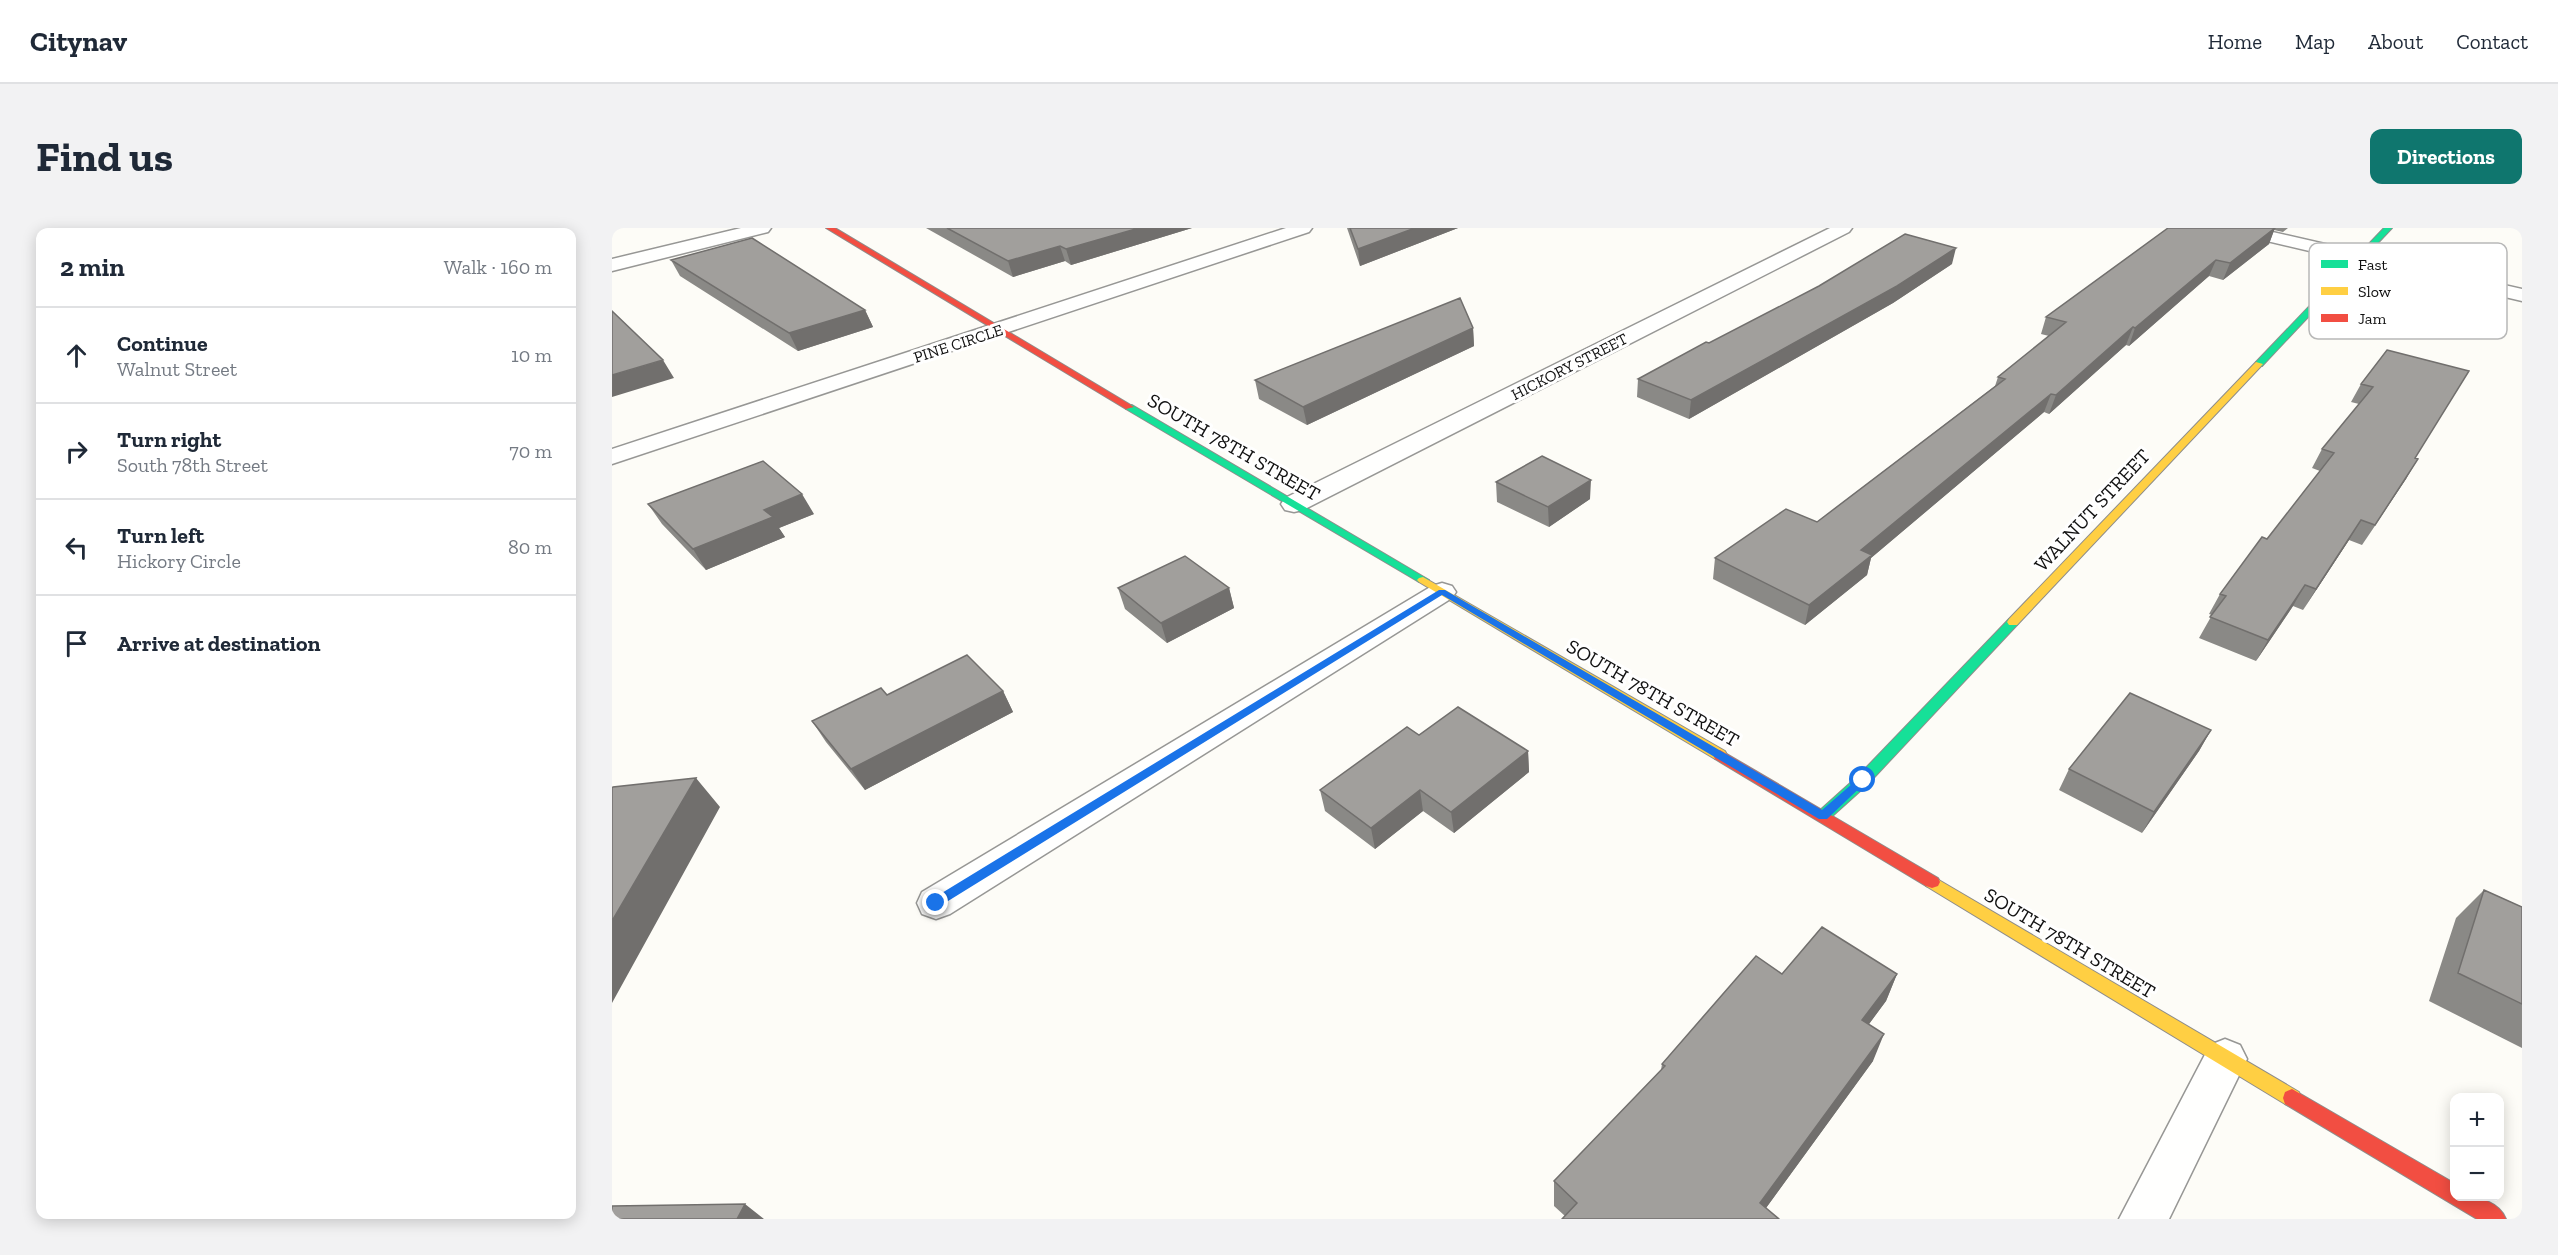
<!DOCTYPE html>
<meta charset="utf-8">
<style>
:root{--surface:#fff;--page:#f2f2f3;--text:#1f2937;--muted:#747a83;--line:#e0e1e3;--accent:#0f766e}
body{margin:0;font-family:"Zilla Slab",serif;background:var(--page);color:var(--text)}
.controls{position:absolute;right:18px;bottom:18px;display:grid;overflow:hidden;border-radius:12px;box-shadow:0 3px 15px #0003}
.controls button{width:54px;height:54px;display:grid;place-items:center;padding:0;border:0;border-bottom:2px solid var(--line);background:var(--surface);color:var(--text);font:30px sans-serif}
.stop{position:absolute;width:18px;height:18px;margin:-14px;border:4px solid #1a73e8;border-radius:50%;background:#fff}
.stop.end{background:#1a73e8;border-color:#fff;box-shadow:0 2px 6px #0008}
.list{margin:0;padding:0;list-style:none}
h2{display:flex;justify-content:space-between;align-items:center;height:78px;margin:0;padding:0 24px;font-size:26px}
h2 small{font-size:20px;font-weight:400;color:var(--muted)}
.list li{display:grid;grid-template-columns:39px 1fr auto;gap:18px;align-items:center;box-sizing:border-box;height:96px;padding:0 24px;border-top:2px solid var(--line)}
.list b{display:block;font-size:22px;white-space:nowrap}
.list p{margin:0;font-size:20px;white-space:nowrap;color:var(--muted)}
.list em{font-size:20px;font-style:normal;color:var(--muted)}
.icon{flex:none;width:33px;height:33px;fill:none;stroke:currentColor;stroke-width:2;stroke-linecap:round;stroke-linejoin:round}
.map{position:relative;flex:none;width:1910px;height:991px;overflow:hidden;border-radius:12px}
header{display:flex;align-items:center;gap:36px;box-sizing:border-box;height:84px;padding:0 30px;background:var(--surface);border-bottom:2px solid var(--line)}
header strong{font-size:28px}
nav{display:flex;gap:33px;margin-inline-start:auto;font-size:21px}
.intro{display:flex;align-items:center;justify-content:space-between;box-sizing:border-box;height:144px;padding:0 36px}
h1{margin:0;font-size:42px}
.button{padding:15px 27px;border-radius:12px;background:var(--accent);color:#fff;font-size:21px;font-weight:700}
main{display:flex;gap:36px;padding:0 36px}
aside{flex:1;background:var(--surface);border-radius:12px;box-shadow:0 3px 15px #0003}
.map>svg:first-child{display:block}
</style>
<header>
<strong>Citynav</strong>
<nav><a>Home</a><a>Map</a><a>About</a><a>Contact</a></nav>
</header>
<div class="intro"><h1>Find us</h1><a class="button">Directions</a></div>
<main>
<aside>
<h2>2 min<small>Walk · 160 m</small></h2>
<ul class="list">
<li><svg class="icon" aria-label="ahead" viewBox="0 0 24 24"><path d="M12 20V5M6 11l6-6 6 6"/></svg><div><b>Continue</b><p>Walnut Street</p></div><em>10 m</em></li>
<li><svg class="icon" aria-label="right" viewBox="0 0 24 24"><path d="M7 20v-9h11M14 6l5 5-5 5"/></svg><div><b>Turn right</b><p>South 78th Street</p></div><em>70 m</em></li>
<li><svg class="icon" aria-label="left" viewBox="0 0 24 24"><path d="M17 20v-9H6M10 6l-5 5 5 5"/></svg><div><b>Turn left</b><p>Hickory Circle</p></div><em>80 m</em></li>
<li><svg class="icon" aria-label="arrive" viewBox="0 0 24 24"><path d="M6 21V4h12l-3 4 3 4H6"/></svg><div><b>Arrive at destination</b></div></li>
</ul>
</aside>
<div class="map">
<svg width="1910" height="991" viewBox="0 0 1910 991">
<rect width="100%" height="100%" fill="#fdfcf7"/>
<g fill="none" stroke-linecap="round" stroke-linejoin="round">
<defs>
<path id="street" d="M 129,0 L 159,0 L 156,4 L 0,43 L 0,31 Z
M 674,0 L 700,0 L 697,4 L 0,236 L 0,221 Z
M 1218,0 L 1240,0 L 1237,4 L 691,282 L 682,284 L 673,282 L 669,276 L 673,270 Z
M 1612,0 L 1643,0 L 1910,61 L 1910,73 L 1621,5 L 1615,4 Z
M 830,355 L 840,358 L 844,364 L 840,370 L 338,686 L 324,691 L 310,686 L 305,675 L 310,664 L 820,358 Z
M 1613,811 L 1628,817 L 1635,831 L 1557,991 L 1507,991 L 1598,817 Z"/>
<path id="fast" d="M 1772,0 L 1780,0 L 1650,138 L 1644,138 L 1644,134 Z
M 514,177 L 520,177 L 817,352 L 815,354 L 807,354 L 514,181 Z
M 1401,390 L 1405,391 L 1407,394 L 1405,397 L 1256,556 L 1216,592 L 1206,592 L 1204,588 L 1206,584 L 1246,548 L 1397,391 Z"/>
<path id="slow" d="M 1644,134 L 1651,136 L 1405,397 L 1397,397 L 1395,394 L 1397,391 Z
M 811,349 L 1113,523 L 1115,527 L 1113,531 L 1103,531 L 807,354 L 805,352 L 807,350 Z
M 1320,648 L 1687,864 L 1689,870 L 1687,876 L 1680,879 L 1673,876 L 1314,658 L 1312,654 L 1314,650 Z"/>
<path id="jam" d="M 214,0 L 223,0 L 522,179 L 514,181 Z
M 1108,522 L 1326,650 L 1328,654 L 1326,658 L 1320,660 L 1314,658 L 1103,531 L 1101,527 Z
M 1680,861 L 1842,955 L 1842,968 C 1861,968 1886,971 1894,991 L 1865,991 L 1673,876 L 1671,870 L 1673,864 Z"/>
</defs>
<use href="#street" stroke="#979795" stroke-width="3"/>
<use href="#fast" stroke="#8e8d8b" stroke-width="2"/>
<use href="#slow" stroke="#8e8d8b" stroke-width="2"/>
<use href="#jam" stroke="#8e8d8b" stroke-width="2"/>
<use href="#street" fill="#fffffe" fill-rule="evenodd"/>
<use href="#fast" fill="#16e098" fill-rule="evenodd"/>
<use href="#slow" fill="#ffcf43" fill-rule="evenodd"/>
<use href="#jam" fill="#f24e42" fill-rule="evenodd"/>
</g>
<path fill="#8a8986" d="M 314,0 L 580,0 L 459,37 L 453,33 L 401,49 Z
M 735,0 L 846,0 L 748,38 Z
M 1556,0 L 1676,0 L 1671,4 L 1662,2 L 1657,16 L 1611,52 L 1597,48 L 1517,118 L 1514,117 L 1437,186 L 1432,184 L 1259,330 L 1255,347 L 1193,397 L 1101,351 L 1103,330 L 1205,294 L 1383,158 L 1386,149 L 1437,108 L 1429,106 L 1434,89 Z
M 59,32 L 253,82 L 261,99 L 186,123 L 68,48 Z
M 1340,36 L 1281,75 L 1077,191 L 1025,169 L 1026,151 Z
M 861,100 L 862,118 L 695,197 L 647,171 L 643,152 Z
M 1775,122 L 1803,230 L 1794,251 L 1750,317 L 1737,312 L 1691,382 L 1681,378 L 1644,433 L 1587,410 L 1600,387 L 1597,386 L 1608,366 L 1655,311 L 1708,243 L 1700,240 L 1710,221 L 1747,176 L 1739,174 L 1749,156 Z
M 884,254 L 978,271 L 937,299 L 885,274 Z
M 36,276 L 202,286 L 167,300 L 173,309 L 94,342 L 50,296 Z
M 506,360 L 617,360 L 622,380 L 555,415 L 513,381 Z
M 391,463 L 401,484 L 253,562 L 214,514 L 200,493 Z
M 1599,502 L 1587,523 L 1530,605 L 1447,562 L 1457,541 Z
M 807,507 L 916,523 L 917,544 L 842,605 L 811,583 L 763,621 L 713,583 L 708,562 Z
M 1872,662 L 1910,679 L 1910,820 L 1817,773 L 1844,690 Z
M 1170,746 L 1285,746 L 1274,773 L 1257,796 L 1261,833 L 1154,980 L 953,988 L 942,978 L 942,953 L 1049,842 L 1050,836 Z"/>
<path fill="#716f6d" d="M 527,0 L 580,0 L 459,37 L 454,21 Z
M 803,0 L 846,0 L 748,38 L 746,21 Z
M 1663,0 L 1657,16 L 1611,52 L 1618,35 Z
M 448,18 L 453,33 L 401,49 L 396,33 Z
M 1344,20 L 1340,36 L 1281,75 L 1077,191 L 1079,172 Z
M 1604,32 L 1597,48 L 1517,118 L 1523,100 Z
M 253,82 L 261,99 L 186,123 L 177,105 Z
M 1521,99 L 1514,117 L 1437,186 L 1444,167 Z
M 861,100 L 862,118 L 695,197 L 691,179 Z
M 51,132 L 62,150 L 0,169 L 0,147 Z
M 1439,166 L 1432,184 L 1259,330 L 1255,347 L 1193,397 L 1197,377 L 1249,322 Z
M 1806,231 L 1794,251 L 1750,317 L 1763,297 Z
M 979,252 L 978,271 L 937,299 L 936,279 Z
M 190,266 L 202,286 L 167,300 L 173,309 L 94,342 L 81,321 L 152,282 Z
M 1749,292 L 1737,312 L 1691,382 L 1704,361 Z
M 1693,357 L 1681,378 L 1644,433 L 1656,412 Z
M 617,360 L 622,380 L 555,415 L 549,395 Z
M 391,463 L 401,484 L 253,562 L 239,541 Z
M 1599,502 L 1587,523 L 1530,605 L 1542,584 Z
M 916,523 L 917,544 L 842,605 L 839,584 Z
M 84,550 L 108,579 L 0,775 L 0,693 Z
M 808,562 L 811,583 L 763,621 L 759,600 Z
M 1285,746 L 1274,773 L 1240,819 L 1250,792 Z
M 1272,806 L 1261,833 L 1146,991 L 1148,975 Z
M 133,976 L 152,991 L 125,991 Z"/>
<path fill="#a19f9c" stroke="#716f6d" stroke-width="1.5" d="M 335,0 L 527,0 L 454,21 L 448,18 L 396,33 Z
M 738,0 L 803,0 L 746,21 Z
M 1556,0 L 1663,0 L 1618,35 L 1604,32 L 1523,100 L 1521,99 L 1444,167 L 1439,166 L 1249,322 L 1260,327 L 1197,377 L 1103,330 L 1174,281 L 1205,294 L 1393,151 L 1386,149 L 1454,94 L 1434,89 Z
M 1293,6 L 1344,20 L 1285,58 L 1079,172 L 1026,151 L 1094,114 L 1097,115 L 1207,58 Z
M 140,10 L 253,82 L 177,105 L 59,32 Z
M 848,70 L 861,100 L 691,179 L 643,152 Z
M 0,83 L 51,132 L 0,147 Z
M 1775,122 L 1857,143 L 1803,230 L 1806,231 L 1763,297 L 1749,292 L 1704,361 L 1693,357 L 1656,412 L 1598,389 L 1614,368 L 1608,366 L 1650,309 L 1655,311 L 1722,225 L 1710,221 L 1761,159 L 1749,156 Z
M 930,228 L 979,252 L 936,279 L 884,254 Z
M 151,233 L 190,266 L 152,282 L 161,289 L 81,321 L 36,276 Z
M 573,328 L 617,360 L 549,395 L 506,360 Z
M 355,427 L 391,463 L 239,541 L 200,493 L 269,460 L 275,467 Z
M 1518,465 L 1599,502 L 1542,584 L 1457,541 Z
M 846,479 L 916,523 L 839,584 L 808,562 L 759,600 L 708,562 L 795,499 L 807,507 Z
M 84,550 L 0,693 L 0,560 L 1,559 Z
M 1872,662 L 1910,679 L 1910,776 L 1846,745 Z
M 1210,699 L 1285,746 L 1250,792 L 1272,806 L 1148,975 L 1167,991 L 950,991 L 965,975 L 942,953 L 1053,838 L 1050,836 L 1144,728 L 1170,746 Z
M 133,976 L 125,991 L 0,991 L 0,978 Z"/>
<path fill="#1a73e8" d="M 827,362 L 833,362 L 1210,582 L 1248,549 L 1255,549 L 1256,552 L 1215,591 L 1207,591 L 830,367 L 328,678 L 320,678 L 320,671 Z"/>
<g text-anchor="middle" stroke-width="6" stroke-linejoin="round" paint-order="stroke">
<g font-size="16" fill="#111" stroke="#fff">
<text transform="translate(346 115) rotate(-18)" y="6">PINE CIRCLE</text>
<text transform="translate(957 138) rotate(-27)" y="6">HICKORY STREET</text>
</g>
<g font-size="20" fill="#111" stroke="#fff">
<text transform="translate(622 219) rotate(30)" y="7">SOUTH 78TH STREET</text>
<text transform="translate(1480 282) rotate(-47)" y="7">WALNUT STREET</text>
<text transform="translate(1041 465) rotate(30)" y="7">SOUTH 78TH STREET</text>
<text transform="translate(1458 715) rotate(31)" y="7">SOUTH 78TH STREET</text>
</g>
</g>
<rect x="1697" y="15" width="198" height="96" rx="9" fill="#fff" stroke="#b8b8b8" stroke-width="1.5"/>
<rect x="1709" y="32" width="27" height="8" fill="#16e098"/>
<rect x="1709" y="59" width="27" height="8" fill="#ffcf43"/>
<rect x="1709" y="86" width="27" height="8" fill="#f24e42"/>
<g font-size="16" fill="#111">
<text x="1746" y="42">Fast</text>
<text x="1746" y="69">Slow</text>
<text x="1746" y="96">Jam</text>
</g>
</svg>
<div class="controls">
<button>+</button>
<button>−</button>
</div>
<div class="stop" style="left:1251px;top:552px"></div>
<div class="stop end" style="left:324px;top:675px"></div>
</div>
</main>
